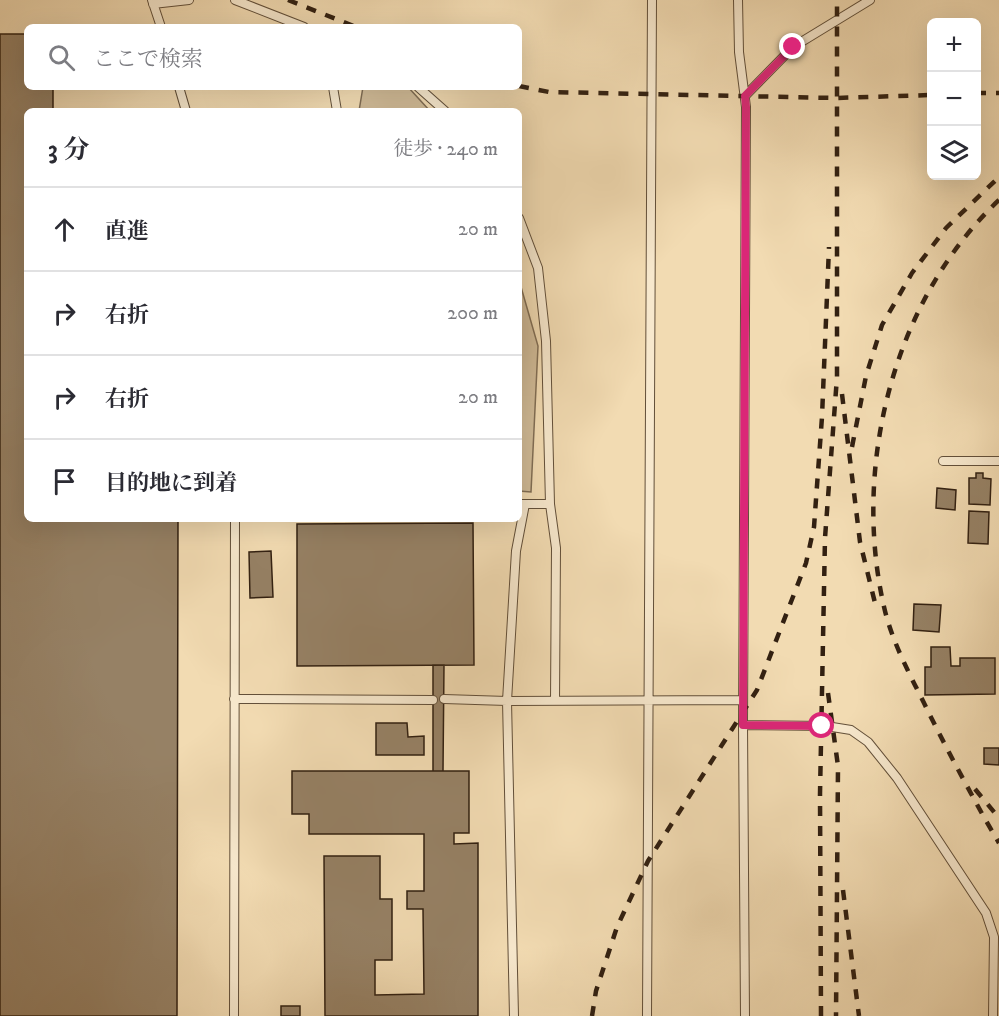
<!DOCTYPE html>
<html lang="ja">
<meta charset="utf-8">
<style>
:root{--surface:#fff;--page:#f2f2f3;--text:#2b2b33;--muted:#7c7c81;--line:#e1e1e2}
body{margin:0;font-family:"IM FELL DW Pica","Noto Serif JP",serif;background:var(--page);color:var(--text)}
.controls{position:absolute;right:18px;top:18px;display:grid;overflow:hidden;border-radius:9px;box-shadow:0 6px 24px #0002}
.controls button{width:54px;height:54px;display:grid;place-items:center;padding:0;border:0;border-bottom:2px solid var(--line);background:var(--surface);color:var(--text);font:30px sans-serif}
.stop{position:absolute;width:18px;height:18px;margin:-14px;border:4px solid #db2777;border-radius:50%;background:#fff}
.stop.end{background:#db2777;border-color:#fff;box-shadow:0 2px 6px #0008}
.list{margin:0;padding:0;list-style:none}
h2{display:flex;justify-content:space-between;align-items:center;height:78px;margin:0;padding:0 24px;font-size:26px}
h2 small{font-size:20px;font-weight:400;color:var(--muted)}
.list li{display:grid;grid-template-columns:39px 1fr auto;gap:18px;align-items:center;box-sizing:border-box;height:84px;padding:0 24px;border-top:2px solid var(--line)}
.list b{display:block;font-size:22px;white-space:nowrap}
.list em{font-size:20px;font-style:normal;color:var(--muted)}
.icon{flex:none;width:33px;height:33px;fill:none;stroke:currentColor;stroke-width:2;stroke-linecap:round;stroke-linejoin:round}
.map{position:relative;flex:none;width:999px;height:1016px;overflow:hidden}
.search{position:absolute;background:var(--surface);box-shadow:0 6px 24px #0002;left:24px;top:24px;width:498px;height:66px;display:flex;align-items:center;gap:15px;box-sizing:border-box;padding:0 21px;border-radius:9px;color:var(--muted);font-size:22px}
.panel{position:absolute;background:var(--surface);box-shadow:0 6px 24px #0002;left:24px;top:108px;width:498px;height:414px;border-radius:9px}
.map>svg:first-child{display:block}
</style>
<div class="map">
<svg width="999" height="1016" viewBox="0 0 999 1016">
<rect width="100%" height="100%" fill="#f2dbb2"/>
<filter id="stains"><feTurbulence type="fractalNoise" baseFrequency=".00333" numOctaves="4"/><feColorMatrix values="0 0 0 0 .2 0 0 0 0 .09 0 0 0 0 .02 0 0 0 .5 -.17"/></filter>
<radialGradient id="worn" r=".72"><stop offset=".6" stop-color="#630" stop-opacity="0"/><stop offset="1" stop-color="#630" stop-opacity=".3"/></radialGradient>
<path fill="#d1bb97" stroke="#826e54" stroke-width="1.5" d="M 363,87 L 408,87 L 430,111 L 359,111 Z
M 519,280 L 538,346 L 531,492 L 519,491 Z"/>
<path fill="#968165" stroke="#322011" stroke-width="1.5" d="M 0,34 L 27,34 L 27,87 L 53,87 L 53,111 L 27,111 L 27,519 L 178,519 L 177,1016 L 0,1016 Z
M 976,473 L 983,473 L 983,478 L 991,479 L 990,505 L 969,504 L 969,478 L 976,478 Z
M 937,488 L 956,490 L 955,510 L 936,508 Z
M 969,511 L 989,512 L 988,544 L 968,543 Z
M 473,523 L 474,665 L 297,666 L 297,524 Z
M 271,551 L 273,597 L 250,598 L 249,552 Z
M 914,604 L 941,605 L 939,632 L 913,630 Z
M 931,647 L 950,647 L 951,666 L 960,666 L 960,658 L 995,658 L 995,694 L 925,695 L 925,667 L 931,667 Z
M 433,665 L 444,665 L 443,771 L 433,771 Z
M 376,723 L 407,723 L 408,737 L 424,736 L 424,755 L 376,755 Z
M 984,748 L 999,748 L 999,765 L 984,764 Z
M 292,771 L 469,771 L 469,833 L 454,833 L 454,844 L 478,843 L 478,1016 L 325,1016 L 324,856 L 380,856 L 380,899 L 392,899 L 392,960 L 375,960 L 375,995 L 424,994 L 423,909 L 407,909 L 407,891 L 424,891 L 424,834 L 309,834 L 309,814 L 292,814 Z
M 281,1006 L 300,1006 L 300,1016 L 281,1016 Z"/>
<g fill="none" stroke-linecap="round" stroke-linejoin="round">
<defs>
<path id="service" d="M 152,0 L 161,27
M 235,0 L 304,27
M 738,0 L 739,52 L 746,107 L 743,725 L 745,1016
M 153,4 L 189,0
M 179,87 L 186,111
M 333,87 L 337,111
M 418,87 L 445,111
M 745,96 L 793,47 L 870,0
M 519,218 L 538,268 L 546,341 L 550,504 L 556,548 L 555,701
M 943,461 L 999,461
M 520,504 L 550,504
M 234,699 L 433,700
M 444,699 L 507,701 L 743,700
M 743,725 L 826,726 L 851,730 L 868,742 L 897,778 L 986,913 L 994,937 L 993,1016
M 234,1016 L 235,519
M 514,1016 L 507,701 L 516,551 L 525,504
M 647,1016 L 652,0"/>
</defs>
<use href="#service" stroke="#624f39" stroke-width="10"/>
<use href="#service" stroke="#f7e8cd" stroke-width="8"/>
<path stroke="#322011" stroke-width="4.5" stroke-dasharray="10 10" stroke-linecap="butt" d="M 288,0 L 356,27
M 519,86 L 549,92 L 836,98 L 932,95
M 976,93 L 999,93
M 999,200 C 892,301 851,470 885,611 C 893,643 909,673 924,703 C 943,742 964,781 985,819 L 999,843
M 842,394 L 860,542 L 876,607
M 852,447 L 866,376 L 882,325 L 912,273 L 946,228 L 999,177
M 828,693 L 838,766 L 836,1016
M 975,789 L 999,818
M 843,890 L 859,1016
M 592,1016 L 596,991 L 617,927 L 648,861 L 757,690 L 806,563 L 814,527 L 822,417 L 829,247
M 821,1016 L 820,794 L 825,538 L 837,377 L 837,0"/>
</g>
<g fill="none" stroke-linecap="round" stroke-linejoin="round">
<path stroke="#db2777" stroke-width="8" d="M 793,47 L 745,96 L 746,107 L 743,725 L 822,726"/>
</g>
<rect width="100%" height="100%" filter="url(#stains)"/>
<rect width="100%" height="100%" fill="url(#worn)"/>
</svg>
<div class="controls">
<button>+</button>
<button>−</button>
<button><svg class="icon" aria-label="layers" viewBox="0 0 24 24"><path d="M12 4l9 5-9 5-9-5zM3 14l9 5 9-5"/></svg></button>
</div>
<div class="stop" style="left:822px;top:726px"></div>
<div class="stop end" style="left:793px;top:47px"></div>
<div class="search"><svg class="icon" aria-label="search" viewBox="0 0 24 24"><circle cx="10" cy="10" r="6"/><path d="M15 15l6 6"/></svg>ここで検索</div>
<section class="panel">
<h2>3 分<small>徒歩 · 240 m</small></h2>
<ul class="list">
<li><svg class="icon" aria-label="ahead" viewBox="0 0 24 24"><path d="M12 20V5M6 11l6-6 6 6"/></svg><div><b>直進</b></div><em>20 m</em></li>
<li><svg class="icon" aria-label="right" viewBox="0 0 24 24"><path d="M7 20v-9h11M14 6l5 5-5 5"/></svg><div><b>右折</b></div><em>200 m</em></li>
<li><svg class="icon" aria-label="right" viewBox="0 0 24 24"><path d="M7 20v-9h11M14 6l5 5-5 5"/></svg><div><b>右折</b></div><em>20 m</em></li>
<li><svg class="icon" aria-label="arrive" viewBox="0 0 24 24"><path d="M6 21V4h12l-3 4 3 4H6"/></svg><div><b>目的地に到着</b></div></li>
</ul>
</section>
</div>
